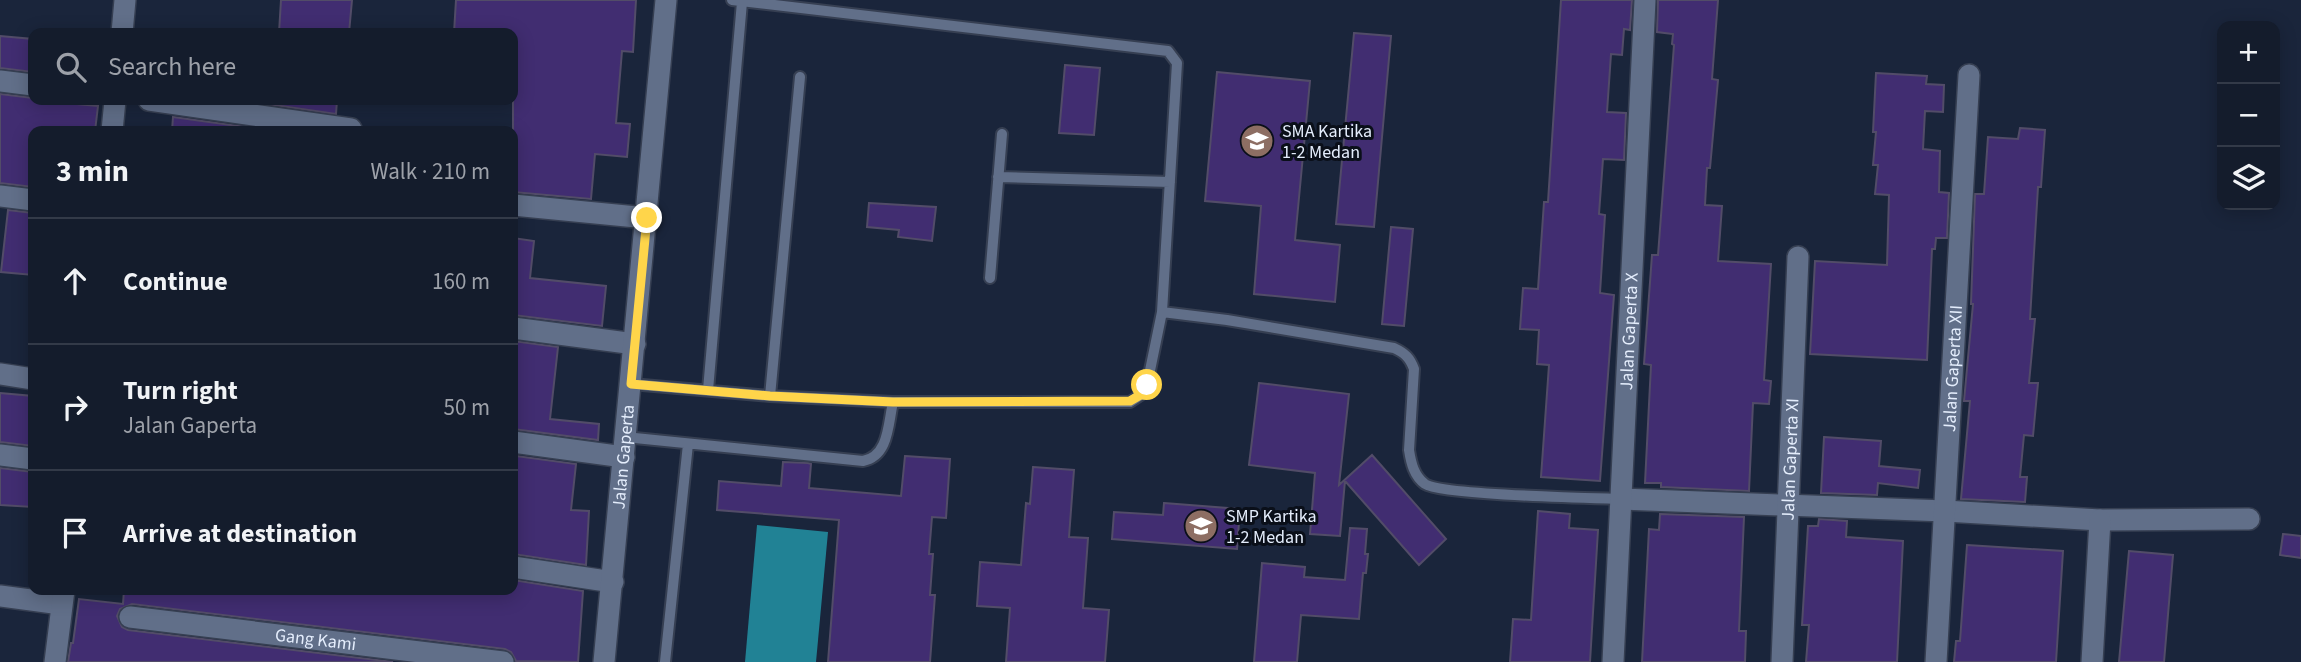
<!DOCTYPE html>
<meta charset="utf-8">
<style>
:root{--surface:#141c2c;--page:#1d2534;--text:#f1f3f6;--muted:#9da1a9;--line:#333a48}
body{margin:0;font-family:"Source Sans 3",sans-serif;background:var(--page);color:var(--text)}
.controls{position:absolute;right:21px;top:21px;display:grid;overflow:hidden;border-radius:14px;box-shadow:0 4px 18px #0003}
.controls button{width:63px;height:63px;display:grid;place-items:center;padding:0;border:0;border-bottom:2px solid var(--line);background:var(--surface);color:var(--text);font:35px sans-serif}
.stop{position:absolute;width:21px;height:21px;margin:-16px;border:5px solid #ffd54a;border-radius:50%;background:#fff}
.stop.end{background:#ffd54a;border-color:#fff;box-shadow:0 2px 7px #0008}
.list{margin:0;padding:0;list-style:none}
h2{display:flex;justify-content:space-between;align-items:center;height:91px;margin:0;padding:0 28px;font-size:30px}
h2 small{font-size:23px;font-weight:400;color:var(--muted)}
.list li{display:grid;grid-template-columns:46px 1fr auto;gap:21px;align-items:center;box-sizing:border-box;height:126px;padding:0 28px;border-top:2px solid var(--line)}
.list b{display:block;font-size:26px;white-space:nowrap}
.list p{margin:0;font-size:23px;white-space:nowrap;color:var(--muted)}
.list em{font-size:23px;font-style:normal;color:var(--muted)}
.icon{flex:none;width:38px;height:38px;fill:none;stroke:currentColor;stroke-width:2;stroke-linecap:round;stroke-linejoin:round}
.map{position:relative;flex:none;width:2301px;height:662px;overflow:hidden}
.search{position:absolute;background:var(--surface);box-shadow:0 4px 18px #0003;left:28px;top:28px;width:490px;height:77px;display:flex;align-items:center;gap:18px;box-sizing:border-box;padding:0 24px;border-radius:14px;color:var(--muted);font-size:26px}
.panel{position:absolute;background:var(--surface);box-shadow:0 4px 18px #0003;left:28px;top:126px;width:490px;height:469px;border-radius:14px}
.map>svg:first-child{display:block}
</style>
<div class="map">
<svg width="2301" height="662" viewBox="0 0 2301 662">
<rect width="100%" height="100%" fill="#1a253b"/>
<path fill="#218295" d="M 757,525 L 828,532 L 816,662 L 745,662 Z"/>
<path fill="#412d71" stroke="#524c68" stroke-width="2" d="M 281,0 L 352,0 L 349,33 L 279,33 Z
M 456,0 L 636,0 L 633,52 L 622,51 L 616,123 L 630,124 L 627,157 L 595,154 L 591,199 L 513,192 L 513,33 L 454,33 Z
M 1561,0 L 1632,0 L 1630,30 L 1624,29 L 1622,55 L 1611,54 L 1607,112 L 1626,113 L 1624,160 L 1603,159 L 1599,214 L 1605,215 L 1600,293 L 1614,295 L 1600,481 L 1541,477 L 1549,365 L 1537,364 L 1539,330 L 1520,329 L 1523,288 L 1538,289 L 1544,202 L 1548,202 Z
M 1658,0 L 1718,0 L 1712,79 L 1718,80 L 1710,168 L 1707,168 L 1705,205 L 1722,206 L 1718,261 L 1771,264 L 1764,380 L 1771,381 L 1769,404 L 1753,403 L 1749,491 L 1661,487 L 1661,483 L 1645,483 L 1651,365 L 1644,364 L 1652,255 L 1658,255 L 1674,45 L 1672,44 L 1673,34 L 1657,32 Z
M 1354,33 L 1391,36 L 1374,227 L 1336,224 Z
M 0,36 L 33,39 L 33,72 L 0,68 Z
M 1065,65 L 1100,68 L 1094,135 L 1059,133 Z
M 1217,72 L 1310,81 L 1295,240 L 1340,245 L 1335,302 L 1254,294 L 1261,206 L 1205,201 Z
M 1876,73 L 1927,76 L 1926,84 L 1944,85 L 1943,112 L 1925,111 L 1923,149 L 1940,151 L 1939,192 L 1949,193 L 1947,238 L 1936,238 L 1935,249 L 1932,249 L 1927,360 L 1810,354 L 1815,261 L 1887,265 L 1889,195 L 1875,194 L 1878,165 L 1873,165 L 1876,132 L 1873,132 Z
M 0,94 L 33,98 L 33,100 L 98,106 L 95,131 L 33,131 L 33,187 L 0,183 Z
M 240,100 L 337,100 L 336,114 Z
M 173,117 L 274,131 L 172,131 Z
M 2020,128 L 2045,130 L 2041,187 L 2038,187 L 2030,319 L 2035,319 L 2029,383 L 2038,383 L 2033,436 L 2024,435 L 2020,477 L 2027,477 L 2025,502 L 1961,499 L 1970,401 L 1964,401 L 1973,304 L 1971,304 L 1975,194 L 1984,194 L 1988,137 L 2018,139 Z
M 869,203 L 936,207 L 932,241 L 898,237 L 899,230 L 867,227 Z
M 8,210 L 33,213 L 33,275 L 1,272 Z
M 1391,227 L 1413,229 L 1404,326 L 1382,324 Z
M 513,238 L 534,241 L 530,278 L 606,286 L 602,326 L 513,315 Z
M 513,341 L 558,347 L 550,419 L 599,424 L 598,440 L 513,429 Z
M 1259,383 L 1349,394 L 1339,485 L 1372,455 L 1446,539 L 1419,565 L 1345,481 L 1340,536 L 1310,534 L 1315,473 L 1249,465 Z
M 0,393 L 33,396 L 33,446 L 0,442 Z
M 1824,437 L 1881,441 L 1879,466 L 1920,470 L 1918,488 L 1878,483 L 1877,495 L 1821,493 Z
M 516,456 L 576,464 L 571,510 L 589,511 L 586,565 L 513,554 L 513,485 Z
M 905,456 L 950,459 L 946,518 L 932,517 L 929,554 L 933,554 L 930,595 L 935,595 L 930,662 L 828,662 L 839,520 L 717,510 L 719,481 L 781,486 L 783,462 L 808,463 L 811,464 L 809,488 L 901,496 Z
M 1033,467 L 1074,470 L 1069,537 L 1088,538 L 1083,608 L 1109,610 L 1105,662 L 1006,662 L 1010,608 L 977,606 L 980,562 L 1021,565 L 1026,503 L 1030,504 Z
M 0,468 L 33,472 L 33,507 L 0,505 Z
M 1164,503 L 1240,509 L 1237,549 L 1112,539 L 1114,512 L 1163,515 Z
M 1538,511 L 1570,514 L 1569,528 L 1598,530 L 1590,662 L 1510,662 L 1513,619 L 1531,620 Z
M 1660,514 L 1744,517 L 1739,631 L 1746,631 L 1745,662 L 1642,662 L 1649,529 L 1659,530 Z
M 1819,519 L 1847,521 L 1846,537 L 1903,541 L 1897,662 L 1806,662 L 1809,625 L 1802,625 L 1808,526 L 1818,526 Z
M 1350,528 L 1367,529 L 1365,554 L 1368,554 L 1366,573 L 1363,573 L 1359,619 L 1301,615 L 1297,662 L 1254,662 L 1262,563 L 1305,567 L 1304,577 L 1345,580 Z
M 2283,534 L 2301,536 L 2301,558 L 2280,555 Z
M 1967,545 L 2063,551 L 2056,662 L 1954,662 L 1956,641 L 1960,641 Z
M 2129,551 L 2173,555 L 2164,662 L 2119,662 Z
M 513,580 L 583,591 L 578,662 L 516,661 L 511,652 L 505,649 L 132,604 L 120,609 L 117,616 L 122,627 L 128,630 L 393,662 L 68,662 L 71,643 L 73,643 L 79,599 L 123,604 L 124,590 L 513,590 Z"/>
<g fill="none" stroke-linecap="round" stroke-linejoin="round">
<defs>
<path id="service" d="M 732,0 L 1168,51 L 1177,63 L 1162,312
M 998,177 L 1170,182
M 990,278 L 1002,134
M 631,384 L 770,396 L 893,402 L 1130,402 L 1142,394 L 1147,385 L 1162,312 L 1227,320 L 1394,348 C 1405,353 1410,358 1414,369 L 1409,450 C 1411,463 1414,476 1425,484 C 1441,495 1591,498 1621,499
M 708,390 L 742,2
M 770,396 L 800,77
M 625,437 L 863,461 C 889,456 888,424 893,402
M 665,662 L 688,444"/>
<g id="minor">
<path d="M 122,33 L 125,0"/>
<path d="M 0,81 L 33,85"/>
<path d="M 149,100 L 351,129"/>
<path d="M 112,131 L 115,100"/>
<path d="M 0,196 L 33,200"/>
<path d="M 513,205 L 647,218"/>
<path d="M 513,328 L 635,344"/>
<path d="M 0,374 L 33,379"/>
<path d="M 513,442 L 624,457"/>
<path d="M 0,455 L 33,459"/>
<path d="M 1621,499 L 1945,511 L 2100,520 L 2249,519"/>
<path d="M 513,567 L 613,582"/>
<path d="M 0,596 L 61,604"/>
<path id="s1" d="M 130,617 L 503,662"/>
<path d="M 55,662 L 64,590"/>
<path id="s2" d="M 1613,662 L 1645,0"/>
<path id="s3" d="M 1782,662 L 1798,257"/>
<path id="s4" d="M 1936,662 L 1969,75"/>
<path d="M 2092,662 L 2100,520"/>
</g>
<g id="tertiary">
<path id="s5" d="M 604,662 L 666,0"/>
</g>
</defs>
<use href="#service" stroke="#363f52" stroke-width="14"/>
<use href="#minor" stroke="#363f52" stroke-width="24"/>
<use href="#tertiary" stroke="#363f52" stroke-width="24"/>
<use href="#service" stroke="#616f89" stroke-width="10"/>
<use href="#minor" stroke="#616f89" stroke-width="21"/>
<use href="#tertiary" stroke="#616f89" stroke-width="21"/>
</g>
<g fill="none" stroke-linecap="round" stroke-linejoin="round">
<path stroke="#ffd54a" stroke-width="9" d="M 647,218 L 631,384 L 770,396 L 893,402 L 1130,401 L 1142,394 L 1147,385"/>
</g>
<defs>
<symbol id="school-disc" viewBox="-11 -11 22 22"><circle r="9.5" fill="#8d6e63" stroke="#0a0f19"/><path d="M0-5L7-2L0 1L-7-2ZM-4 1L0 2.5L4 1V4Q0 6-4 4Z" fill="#fff"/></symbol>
</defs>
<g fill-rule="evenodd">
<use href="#school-disc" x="1238" y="122" width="38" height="38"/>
<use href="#school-disc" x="1182" y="507" width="38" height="38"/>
</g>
<g text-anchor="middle" stroke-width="6" stroke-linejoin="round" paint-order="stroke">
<g font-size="18" fill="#e4edfc" stroke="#0a0f19" text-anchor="start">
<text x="1282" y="137">SMA Kartika<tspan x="1282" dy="21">1-2 Medan</tspan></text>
<text x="1226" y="522">SMP Kartika<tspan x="1226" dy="21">1-2 Medan</tspan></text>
</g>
<g font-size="18" fill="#e4edfc" stroke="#0a0f19">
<text dy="6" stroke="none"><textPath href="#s2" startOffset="331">Jalan Gaperta X</textPath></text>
<text dy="6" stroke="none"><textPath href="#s4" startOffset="294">Jalan Gaperta XII</textPath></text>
<text dy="6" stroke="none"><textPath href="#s5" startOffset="206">Jalan Gaperta</textPath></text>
<text dy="6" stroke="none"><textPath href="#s3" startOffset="203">Jalan Gaperta XI</textPath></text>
<text dy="6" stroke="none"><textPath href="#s1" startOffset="187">Gang Kami</textPath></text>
</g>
</g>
</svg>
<div class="controls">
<button>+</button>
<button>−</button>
<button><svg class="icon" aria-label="layers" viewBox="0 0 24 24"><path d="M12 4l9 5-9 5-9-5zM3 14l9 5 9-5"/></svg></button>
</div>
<div class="stop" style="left:1147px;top:385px"></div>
<div class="stop end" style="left:647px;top:218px"></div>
<div class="search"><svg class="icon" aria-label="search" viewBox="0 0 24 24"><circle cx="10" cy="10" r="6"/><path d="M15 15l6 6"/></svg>Search here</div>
<section class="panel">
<h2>3 min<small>Walk · 210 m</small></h2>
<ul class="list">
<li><svg class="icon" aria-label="ahead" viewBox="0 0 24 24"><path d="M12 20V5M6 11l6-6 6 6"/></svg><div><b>Continue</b></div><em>160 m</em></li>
<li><svg class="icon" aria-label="right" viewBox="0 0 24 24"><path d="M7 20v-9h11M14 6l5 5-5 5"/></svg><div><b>Turn right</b><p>Jalan Gaperta</p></div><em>50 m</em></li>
<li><svg class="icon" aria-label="arrive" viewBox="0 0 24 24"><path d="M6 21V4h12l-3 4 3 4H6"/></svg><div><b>Arrive at destination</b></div></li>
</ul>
</section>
</div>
